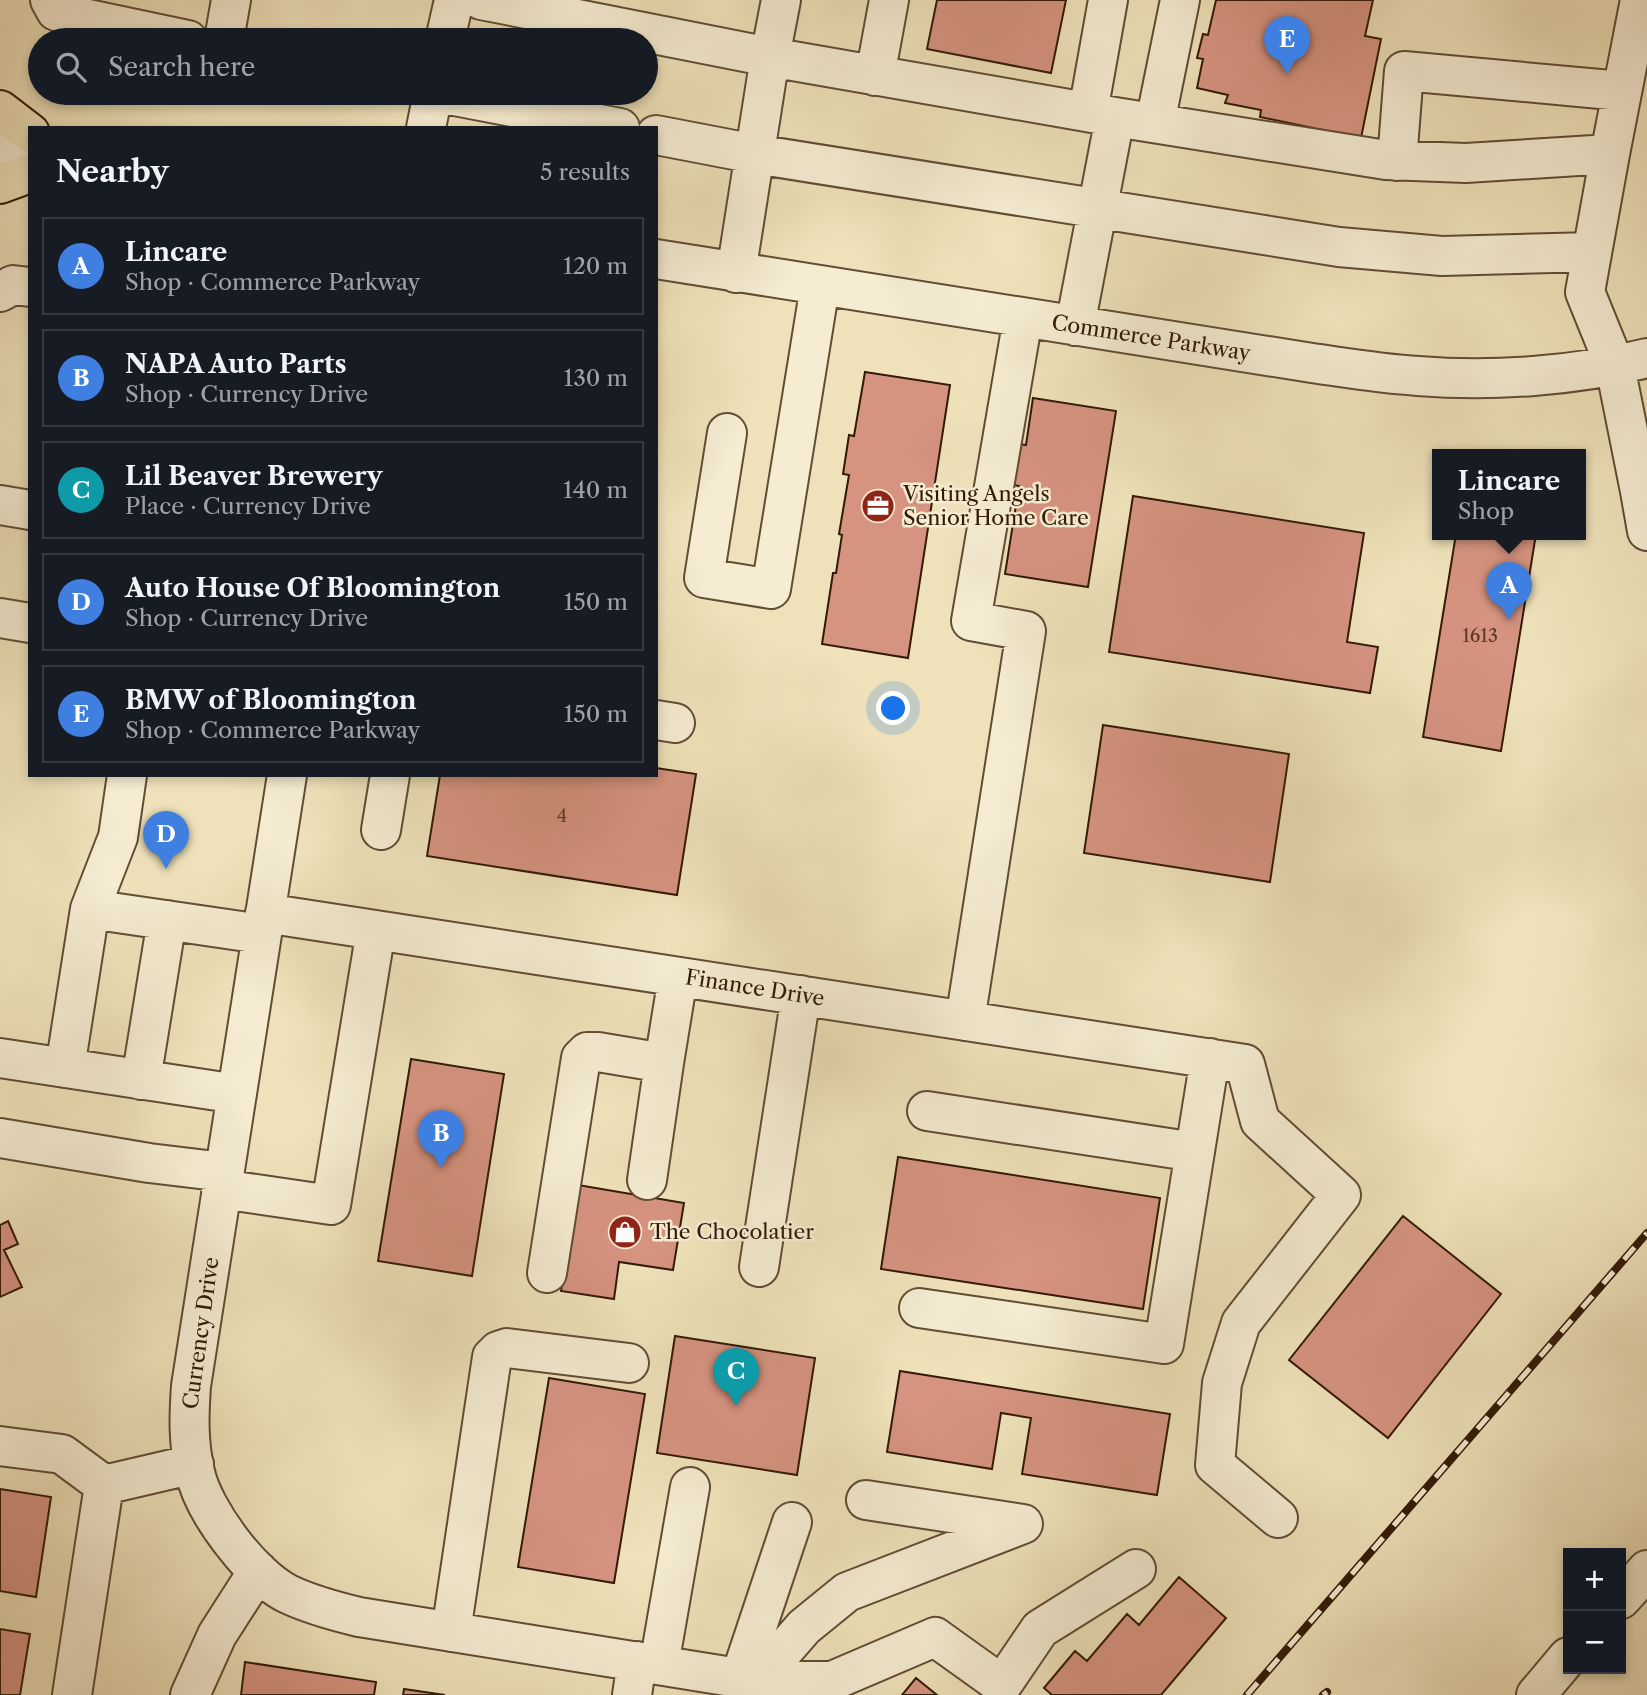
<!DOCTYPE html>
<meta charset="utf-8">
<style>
:root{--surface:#171b24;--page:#242831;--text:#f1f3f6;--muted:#9ea1a6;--line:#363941;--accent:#db2777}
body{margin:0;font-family:"Libre Caslon Text",serif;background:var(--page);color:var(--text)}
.controls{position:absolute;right:21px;bottom:21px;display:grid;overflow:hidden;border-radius:0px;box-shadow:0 4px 10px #0003}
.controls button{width:63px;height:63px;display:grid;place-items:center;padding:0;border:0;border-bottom:2px solid var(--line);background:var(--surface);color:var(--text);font:35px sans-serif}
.you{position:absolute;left:894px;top:709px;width:24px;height:24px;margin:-18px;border:5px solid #fff;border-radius:50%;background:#1a73e8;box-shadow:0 0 0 10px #1a73e833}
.badge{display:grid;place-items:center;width:46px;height:46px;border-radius:50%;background:var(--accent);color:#fff;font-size:23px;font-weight:700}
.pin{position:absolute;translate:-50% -58px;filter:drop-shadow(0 2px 4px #0008)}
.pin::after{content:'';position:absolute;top:37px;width:24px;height:21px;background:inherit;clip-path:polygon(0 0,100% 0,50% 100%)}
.popup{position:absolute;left:1432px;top:449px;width:154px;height:91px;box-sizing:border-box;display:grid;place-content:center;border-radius:0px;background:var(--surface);filter:drop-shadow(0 2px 5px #0005);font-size:23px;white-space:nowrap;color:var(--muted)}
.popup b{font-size:26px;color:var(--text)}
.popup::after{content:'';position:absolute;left:50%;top:100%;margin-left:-14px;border:14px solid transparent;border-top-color:var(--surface)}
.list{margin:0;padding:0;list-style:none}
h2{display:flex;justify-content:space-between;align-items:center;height:91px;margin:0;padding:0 28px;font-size:30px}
h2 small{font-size:23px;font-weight:400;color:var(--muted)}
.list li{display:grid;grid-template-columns:46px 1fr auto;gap:21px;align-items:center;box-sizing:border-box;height:98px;margin:0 14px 14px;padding:0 14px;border:2px solid var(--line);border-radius:0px}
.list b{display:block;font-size:26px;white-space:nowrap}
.list p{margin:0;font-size:23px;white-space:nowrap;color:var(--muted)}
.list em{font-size:23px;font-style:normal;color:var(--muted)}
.icon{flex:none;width:38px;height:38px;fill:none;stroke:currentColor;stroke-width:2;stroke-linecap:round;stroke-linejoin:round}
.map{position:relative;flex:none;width:1647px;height:1695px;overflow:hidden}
.search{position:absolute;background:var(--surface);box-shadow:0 4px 10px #0003;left:28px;top:28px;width:630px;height:77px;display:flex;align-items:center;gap:18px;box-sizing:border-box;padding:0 24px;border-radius:38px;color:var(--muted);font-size:26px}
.panel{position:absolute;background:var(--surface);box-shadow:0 4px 10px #0003;left:28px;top:126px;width:630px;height:651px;border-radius:0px}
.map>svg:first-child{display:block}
</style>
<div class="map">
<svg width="1647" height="1695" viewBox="0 0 1647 1695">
<rect width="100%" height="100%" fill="#efe2ba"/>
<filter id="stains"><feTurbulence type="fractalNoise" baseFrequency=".00286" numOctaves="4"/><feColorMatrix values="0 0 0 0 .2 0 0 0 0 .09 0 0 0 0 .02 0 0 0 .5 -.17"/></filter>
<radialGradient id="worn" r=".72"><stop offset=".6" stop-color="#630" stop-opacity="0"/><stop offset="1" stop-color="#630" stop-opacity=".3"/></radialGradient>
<path fill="#d69380" stroke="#321a07" stroke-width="2" d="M 937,0 L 1066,0 L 1051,73 L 927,49 Z
M 1216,0 L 1373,0 L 1365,36 L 1381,39 L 1361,138 L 1260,117 L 1261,110 L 1225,103 L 1228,95 L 1197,88 L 1203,59 L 1197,58 L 1203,34 L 1208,35 Z
M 865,372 L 950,385 L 908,658 L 822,644 L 833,573 L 836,573 L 842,535 L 839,534 L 849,475 L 843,474 L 849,435 L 854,436 Z
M 1033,398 L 1116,411 L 1088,587 L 1005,574 L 1019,486 L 1007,484 L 1013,443 L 1026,445 Z
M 1133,496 L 1364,533 L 1347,642 L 1378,647 L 1370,693 L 1109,652 Z
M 1456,534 L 1536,534 L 1501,751 L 1423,737 Z
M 1103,725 L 1289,754 L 1270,882 L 1084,853 Z
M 656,768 L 696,774 L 677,895 L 427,856 L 440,775 L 656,775 Z
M 411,1059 L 504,1074 L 472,1276 L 378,1261 Z
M 898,1157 L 1160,1198 L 1143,1309 L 881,1269 Z
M 578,1185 L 684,1203 L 673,1270 L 619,1262 L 614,1299 L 561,1291 Z
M 1403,1216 L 1501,1294 L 1388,1438 L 1289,1360 Z
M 8,1221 L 18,1244 L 4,1250 L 22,1287 L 0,1297 L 0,1225 Z
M 675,1336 L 815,1358 L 797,1475 L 657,1453 Z
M 900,1371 L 1170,1414 L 1157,1495 L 1022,1474 L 1031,1418 L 1001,1413 L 992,1469 L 887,1452 Z
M 549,1378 L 645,1394 L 614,1583 L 518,1567 Z
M 0,1489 L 51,1497 L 36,1597 L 0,1591 Z
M 1179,1577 L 1226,1618 L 1161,1695 L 1052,1695 L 1044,1688 L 1075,1651 L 1087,1661 L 1127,1614 L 1139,1625 Z
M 0,1629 L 30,1634 L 20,1695 L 0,1695 Z
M 245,1662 L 376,1682 L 374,1695 L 241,1695 Z
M 916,1678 L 937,1695 L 902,1695 Z
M 404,1689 L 445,1695 L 403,1695 Z"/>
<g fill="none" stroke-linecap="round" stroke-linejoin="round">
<defs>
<path id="minor" d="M 50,0 L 56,11 L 69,15 L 188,40
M 481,0 L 770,57 L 736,273
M 781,0 L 770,57 L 1115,117 L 1075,326
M 224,40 L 231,0
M 445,40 L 454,0
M 875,76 L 889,0
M 439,93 L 620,128
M 1088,112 L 1108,0
M 1115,117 L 1386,160 L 1466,163 L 1610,154 L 1585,292 L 1615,366 L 1640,491
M 1155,123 L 1180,0
M 426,128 L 433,93
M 656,135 L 755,154 L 1339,247 L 1442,256 L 1592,252
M 0,151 L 30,155
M 1610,154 L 1640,0
M 1397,161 L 1404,71 L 1622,91
M 656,259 L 1312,363 C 1347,368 1383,374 1418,376 C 1492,382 1576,376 1647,358
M 0,292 L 13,285 L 30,287
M 727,433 L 704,578 L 771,589 L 820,286
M 1647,487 L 1640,491 L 1647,531
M 0,505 L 30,510
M 0,618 L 30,623
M 656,720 L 675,723
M 287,775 L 191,1386 C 189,1415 188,1442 195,1472 C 203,1511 252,1576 288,1594 C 311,1605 334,1611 359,1617 L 757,1681 L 832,1681 L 935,1637 L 1002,1685 L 1040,1629 L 1136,1569
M 381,830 L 390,775
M 90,909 L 261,934
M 265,913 L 1245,1064 L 1260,1121 L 1341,1195 L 1241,1323 L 1222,1383 L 1215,1465 L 1278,1518
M 965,1021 L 1026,631 L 971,621 L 1023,318
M 0,1058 L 237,1094
M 65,1068 L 90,909 L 118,837 L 127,775
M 141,1080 L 167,920
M 927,1111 L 1195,1152
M 0,1138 L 149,1163 L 224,1172
M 647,1180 L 664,1063
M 221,1189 L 331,1205 L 376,930
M 759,1267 L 801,995
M 547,1273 L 581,1058 L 587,1052 L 598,1052 L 664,1063 L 678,977
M 919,1308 L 1164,1344 L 1210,1058
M 0,1446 L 62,1454 L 104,1485 L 194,1464
M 1621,1599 L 1647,1570
M 451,1632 L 492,1357 L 498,1351 L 507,1348 L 629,1363
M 659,1665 L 690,1487
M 740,1678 L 792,1522
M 757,1681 L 804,1627 L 847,1592 L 1023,1524 L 866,1500
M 72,1695 L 104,1485
M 190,1695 L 217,1635 L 258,1571
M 632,1695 L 637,1661
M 1536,1695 L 1568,1657"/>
<path id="highway" d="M 0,110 L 30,133
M 0,184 L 30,173"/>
</defs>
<use href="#minor" stroke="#614c34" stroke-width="42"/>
<use href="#highway" stroke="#321a07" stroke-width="42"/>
<use href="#minor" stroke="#f5ecd2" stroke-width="38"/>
<use href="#highway" stroke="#efe2ba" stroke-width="38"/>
<defs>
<path id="rail" d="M 1247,1695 L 1647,1233
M 1323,1695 L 1327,1692"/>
</defs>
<use href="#rail" stroke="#321a07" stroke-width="8"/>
<use href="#rail" stroke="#f5ecd2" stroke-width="5" stroke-dasharray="16" stroke-linecap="butt"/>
</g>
<defs>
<symbol id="office-disc" viewBox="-11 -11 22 22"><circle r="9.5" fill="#8f2418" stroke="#f5ecd2"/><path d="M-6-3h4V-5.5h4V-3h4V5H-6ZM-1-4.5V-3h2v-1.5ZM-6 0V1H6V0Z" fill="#fff"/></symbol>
<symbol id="shop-disc" viewBox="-11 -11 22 22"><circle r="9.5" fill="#8f2418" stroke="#f5ecd2"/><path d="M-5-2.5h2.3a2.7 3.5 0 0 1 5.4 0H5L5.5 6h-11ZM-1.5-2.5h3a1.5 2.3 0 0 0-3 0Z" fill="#fff"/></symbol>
</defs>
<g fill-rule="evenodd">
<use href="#office-disc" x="859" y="487" width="38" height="38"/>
<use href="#shop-disc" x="606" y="1213" width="38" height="38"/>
</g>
<g text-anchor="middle" stroke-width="5" stroke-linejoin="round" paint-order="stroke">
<g font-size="18" fill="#5b3825">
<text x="1480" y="642">1613</text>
<text x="562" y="822">4</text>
</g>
<g font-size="21" fill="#321a07" stroke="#f5ecd2">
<text transform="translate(1151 338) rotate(9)" y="7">Commerce Parkway</text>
<text transform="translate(755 988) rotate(9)" y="7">Finance Drive</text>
<text transform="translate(201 1333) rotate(-82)" y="7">Currency Drive</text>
</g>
<g font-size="21" fill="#321a07" stroke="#f5ecd2" text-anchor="start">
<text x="903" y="501">Visiting Angels<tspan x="903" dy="24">Senior Home Care</tspan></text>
<text x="650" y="1239">The Chocolatier</text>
</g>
</g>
<rect width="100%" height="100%" filter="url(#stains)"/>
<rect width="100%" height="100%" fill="url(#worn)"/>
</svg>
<div class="controls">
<button>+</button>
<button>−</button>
</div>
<div class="you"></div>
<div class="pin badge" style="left:1509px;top:620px;background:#3f7fe0">A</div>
<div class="popup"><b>Lincare</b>Shop</div>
<div class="pin badge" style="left:441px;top:1168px;background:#3f7fe0">B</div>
<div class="pin badge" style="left:736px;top:1406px;background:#0f9aa8">C</div>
<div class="pin badge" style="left:166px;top:869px;background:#3f7fe0">D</div>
<div class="pin badge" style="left:1287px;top:74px;background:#3f7fe0">E</div>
<div class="search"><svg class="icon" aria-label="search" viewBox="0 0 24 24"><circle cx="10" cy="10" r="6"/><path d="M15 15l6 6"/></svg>Search here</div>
<section class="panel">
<h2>Nearby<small>5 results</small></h2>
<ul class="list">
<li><span class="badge" style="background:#3f7fe0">A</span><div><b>Lincare</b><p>Shop · Commerce Parkway</p></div><em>120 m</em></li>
<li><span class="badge" style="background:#3f7fe0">B</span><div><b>NAPA Auto Parts</b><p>Shop · Currency Drive</p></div><em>130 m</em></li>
<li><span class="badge" style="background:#0f9aa8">C</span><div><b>Lil Beaver Brewery</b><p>Place · Currency Drive</p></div><em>140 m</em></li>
<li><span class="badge" style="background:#3f7fe0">D</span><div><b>Auto House Of Bloomington</b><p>Shop · Currency Drive</p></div><em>150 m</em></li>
<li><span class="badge" style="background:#3f7fe0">E</span><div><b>BMW of Bloomington</b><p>Shop · Commerce Parkway</p></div><em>150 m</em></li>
</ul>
</section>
</div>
